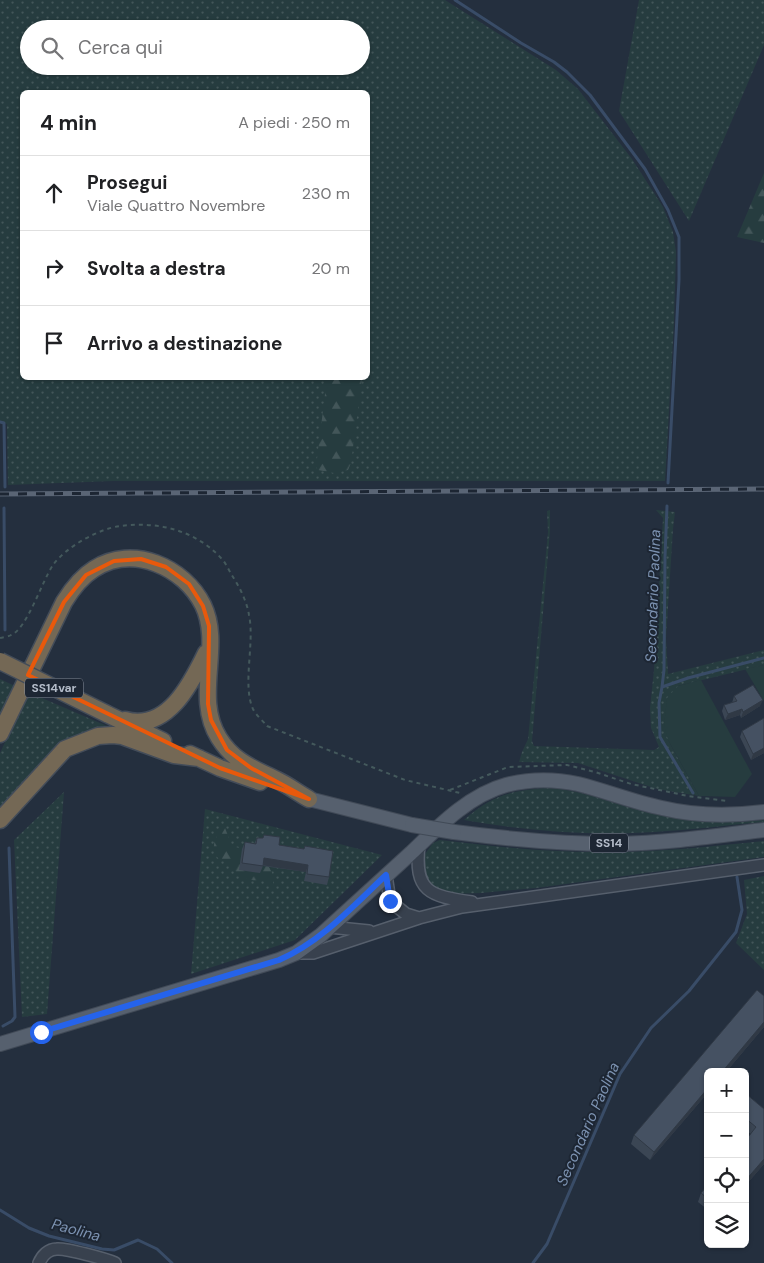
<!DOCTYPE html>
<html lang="it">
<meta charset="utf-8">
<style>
:root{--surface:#fff;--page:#f2f2f2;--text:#202124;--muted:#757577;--line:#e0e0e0}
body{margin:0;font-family:"DM Sans",sans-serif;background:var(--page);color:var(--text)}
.controls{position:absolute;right:15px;bottom:15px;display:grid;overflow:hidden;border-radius:8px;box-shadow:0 1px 4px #0004}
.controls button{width:45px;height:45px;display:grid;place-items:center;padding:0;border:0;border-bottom:1px solid var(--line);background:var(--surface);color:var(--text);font:25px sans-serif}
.stop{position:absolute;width:15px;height:15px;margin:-11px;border:4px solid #2563eb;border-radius:50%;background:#fff}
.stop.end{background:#2563eb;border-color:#fff;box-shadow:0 1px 5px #0008}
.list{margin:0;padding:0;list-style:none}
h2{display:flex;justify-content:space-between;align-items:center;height:65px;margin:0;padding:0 20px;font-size:21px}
h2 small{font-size:16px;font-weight:400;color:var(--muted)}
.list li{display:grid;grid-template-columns:32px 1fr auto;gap:15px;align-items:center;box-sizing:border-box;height:75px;padding:0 20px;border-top:1px solid var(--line)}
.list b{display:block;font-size:19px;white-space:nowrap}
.list p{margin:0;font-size:16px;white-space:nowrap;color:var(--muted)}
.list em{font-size:16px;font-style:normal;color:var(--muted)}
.icon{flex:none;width:28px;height:28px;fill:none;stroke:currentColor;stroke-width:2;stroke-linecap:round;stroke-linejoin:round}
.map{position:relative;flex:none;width:764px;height:1263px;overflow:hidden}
.search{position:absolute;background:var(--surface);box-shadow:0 1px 4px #0004;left:20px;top:20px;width:350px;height:55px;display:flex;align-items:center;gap:12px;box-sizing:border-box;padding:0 18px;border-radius:28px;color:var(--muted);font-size:19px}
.panel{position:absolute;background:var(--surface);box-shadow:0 1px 4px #0004;left:20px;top:90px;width:350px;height:290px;border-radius:8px}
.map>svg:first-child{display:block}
</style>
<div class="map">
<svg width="764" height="1263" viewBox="0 0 764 1263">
<defs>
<pattern id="grass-dots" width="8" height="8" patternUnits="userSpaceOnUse" patternTransform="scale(1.25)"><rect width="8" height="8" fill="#263c3f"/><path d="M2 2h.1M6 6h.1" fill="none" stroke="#435659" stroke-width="1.8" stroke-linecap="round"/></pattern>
<pattern id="forest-firs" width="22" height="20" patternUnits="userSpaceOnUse" patternTransform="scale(1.25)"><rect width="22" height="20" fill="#263c3f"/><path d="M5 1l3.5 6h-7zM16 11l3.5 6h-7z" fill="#435659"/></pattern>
</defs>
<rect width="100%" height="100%" fill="#242f3e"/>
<path fill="url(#grass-dots)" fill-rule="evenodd" d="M 0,0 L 445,0 L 556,70 L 578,89 L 632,159 L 663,207 L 673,232 L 676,252 L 674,322 L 665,481 L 113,481 L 8,485 L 7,424 L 0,421 ZM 29,29 L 361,29 L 361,66 L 29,66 ZM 22,92 L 368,92 L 368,378 L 22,378 Z
M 639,0 L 764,0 L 764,45 L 689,221 L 619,111 Z
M 550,510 L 550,531 L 532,741 L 534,746 L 654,750 L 659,747 L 651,728 L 650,708 L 654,670 L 663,518 L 656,510 L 675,512 L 673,529 L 666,638 L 668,674 L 764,650 L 764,665 L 678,686 L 668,740 L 699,796 L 657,789 L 578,763 L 519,762 L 522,752 L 528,739 L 548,532 L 547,511 Z
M 0,679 L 17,687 L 0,721 Z
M 28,692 L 107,726 L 68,741 L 0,809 L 0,753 Z
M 549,788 C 583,790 613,804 646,812 C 685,822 724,824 764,820 L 764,822 C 727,825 691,830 654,832 C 590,836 526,831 464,820 C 492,795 512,790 549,788 Z
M 64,792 L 47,1014 L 22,1017 L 14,840 Z
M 205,809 L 382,855 L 295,940 L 191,974 Z
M 440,840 C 497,847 554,853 612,852 C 663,852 713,846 764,841 L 764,857 L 536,888 L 481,893 L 449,894 L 435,890 L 426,880 L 422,865 L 425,854 L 433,843 Z
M 764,876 L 764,970 L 736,943 L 747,914 L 744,880 Z"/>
<path fill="url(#forest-firs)" d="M 764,173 L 764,243 L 737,237 Z
M 327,378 L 362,378 L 351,463 L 348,470 L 334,473 L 318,470 L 316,467 Z
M 225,828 L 232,846 L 239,848 L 261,842 L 261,865 L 269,867 L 273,875 L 273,885 L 266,885 L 263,880 C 254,881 244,880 237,873 C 234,870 233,867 230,864 C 227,862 222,861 219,859 C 209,851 215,833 225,828 Z"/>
<path fill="#263c3f" d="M 764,665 L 764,701 L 745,669 Z
M 701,680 L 752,774 L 735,797 L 699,796 L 668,740 L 664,725 L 667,698 L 678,686 Z"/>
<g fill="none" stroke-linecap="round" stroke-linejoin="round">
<path stroke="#394c67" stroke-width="3" d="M 455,0 L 521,43 L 554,62 L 567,72 L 590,95 L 645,169 L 668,210 L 679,237 L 679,280 L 668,483
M 0,422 L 4,423 L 5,487
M 4,508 L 5,630
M 662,687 L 664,670 L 665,557 L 667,506
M 693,793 L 660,737 L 659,703 L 662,687 L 688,678 L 764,658
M 3,1026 L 12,1021 L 15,1017 L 9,848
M 0,1210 L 29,1228 L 49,1236 L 102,1249 L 114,1250 L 138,1240 L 157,1249 L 172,1263
M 533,1263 L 547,1244 L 620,1074 L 651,1028 L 689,991 L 736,932 L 742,910 L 737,877"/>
<defs>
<path id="minor" d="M 419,845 C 414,892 429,896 472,902
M 386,875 L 390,901 L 406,914 L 419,918
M 329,927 L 369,931
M 296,953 L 313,953 L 419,918 L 462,907 L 764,865
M 39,1263 C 42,1256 48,1249 57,1249 C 65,1248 106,1259 115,1263"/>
<path id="major" d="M 309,799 L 412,825
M 454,832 C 508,839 562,844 617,844 C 666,843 715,836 764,830
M 0,1044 L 279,960 L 296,953 L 321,935 C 351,908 381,880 411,853 C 438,827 469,795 506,785 C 529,779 555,779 578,784 C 606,791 633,802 662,808 C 695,816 731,816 764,812"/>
<path id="highway" d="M 107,714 L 163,741
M 125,720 C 167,732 191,684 206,653
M 0,734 L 64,602 C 72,589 81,577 94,569 C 133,544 184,567 203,605 C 223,646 193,697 219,738 C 234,762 253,768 277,780 C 288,785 298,793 309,799
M 190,754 L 220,768 L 260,782
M 0,820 L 65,749 L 98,736 L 113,735 L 122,736 L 174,755 L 199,758"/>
</defs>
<use href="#minor" stroke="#565f6c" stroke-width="14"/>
<use href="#major" stroke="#414a57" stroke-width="16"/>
<use href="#highway" stroke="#434c59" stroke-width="19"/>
<path stroke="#44595c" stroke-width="2" stroke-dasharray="4 4" stroke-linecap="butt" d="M 0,638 C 3,637 8,637 11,635 C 27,629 42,581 53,565 C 66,547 98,529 120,526 C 157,521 195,530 221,558 C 226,563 229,571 233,577 C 240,588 247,602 249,615 C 255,643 242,685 253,709 C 256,715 263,721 267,726 L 405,780 L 460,793
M 450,790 L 508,767 L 567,765 L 595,772 L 631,784 L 688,796 L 727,801 L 727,803"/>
<use href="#minor" stroke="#38414e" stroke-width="11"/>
<use href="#major" stroke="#56606e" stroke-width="14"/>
<use href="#highway" stroke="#746855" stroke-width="16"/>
<defs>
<path id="rail" d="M 0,494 L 764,489"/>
</defs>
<use href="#rail" stroke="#5a6575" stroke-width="5"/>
<use href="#rail" stroke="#1d2633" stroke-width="3" stroke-dasharray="9" stroke-linecap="butt"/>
<defs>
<path id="major-bridge" d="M 412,825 L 454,832"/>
<path id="highway-bridge" d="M 0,661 L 107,714"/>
</defs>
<use href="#major-bridge" stroke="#414a57" stroke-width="16" stroke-linecap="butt"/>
<use href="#highway-bridge" stroke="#434c59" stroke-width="19" stroke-linecap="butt"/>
<use href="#major-bridge" stroke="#56606e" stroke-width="14"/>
<use href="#highway-bridge" stroke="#746855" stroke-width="16"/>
</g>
<path fill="#3b4654" d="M 734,696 L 760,706 L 741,718 L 740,715 L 725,720 L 722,711 L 724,705 L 732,703 Z
M 764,718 L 764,753 L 751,760 L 740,737 L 742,731 Z
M 264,835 L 279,845 L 304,849 L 305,846 L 329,877 L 327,885 L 304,881 L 306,872 L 263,866 L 260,873 L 239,870 L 242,849 L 245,842 L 254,844 L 257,838 L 263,838 Z
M 764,996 L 764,1027 L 726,1072 L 708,1072 L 708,1098 L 705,1096 L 650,1160 L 631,1144 L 634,1135 Z
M 745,1093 L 764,1109 L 764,1164 L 745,1186 L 745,1141 L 751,1134 L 745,1130 Z
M 708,1185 L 708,1210 L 698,1202 L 701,1193 Z"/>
<path fill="#303945" d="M 763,700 L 760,706 L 741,718 L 743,712 Z
M 742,709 L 740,715 L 725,720 L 728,714 Z
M 764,748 L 764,753 L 751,760 L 753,754 Z
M 264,858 L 308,865 L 306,872 L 261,865 Z
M 764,1022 L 764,1027 L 726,1072 L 722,1072 Z
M 708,1088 L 705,1096 L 650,1160 L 654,1152 Z
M 764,1159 L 764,1164 L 745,1186 L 745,1181 Z"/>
<path fill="#455162" stroke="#303945" d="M 753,685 L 763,700 L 743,712 L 742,709 L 728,714 L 724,705 L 737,701 L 734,696 Z
M 764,718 L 764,748 L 753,754 L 742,731 Z
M 264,835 L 280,837 L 279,845 L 304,849 L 305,846 L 333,851 L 329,877 L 307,874 L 308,865 L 264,858 L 263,866 L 242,863 L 245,842 L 256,844 L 257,838 L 263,838 Z
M 757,990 L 764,996 L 764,1022 L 722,1072 L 708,1072 L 708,1088 L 654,1152 L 634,1135 Z
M 745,1093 L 764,1109 L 764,1159 L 745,1181 L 745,1141 L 756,1127 L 745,1118 Z
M 708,1185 L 708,1199 L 701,1193 Z"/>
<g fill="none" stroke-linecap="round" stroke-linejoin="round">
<path stroke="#2563eb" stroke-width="6" d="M 41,1032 L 279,960 C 321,942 353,906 386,875 L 390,901"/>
</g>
<path fill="none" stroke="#e8590c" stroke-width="4" stroke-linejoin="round" d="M 141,559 L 166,567 L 189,584 L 203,606 L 209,626 L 208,704 L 211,720 L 227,750 L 251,768 L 309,799 L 220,768 L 28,675 L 64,602 L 86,575 L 114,561 Z"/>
<g text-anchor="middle" stroke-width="4" stroke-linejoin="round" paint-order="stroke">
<g fill="#1d2633" stroke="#878f9c" stroke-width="1">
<rect x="25" y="678.5" width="58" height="19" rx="4"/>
<rect x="590" y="833.5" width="38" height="19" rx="4"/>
</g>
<g font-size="12" font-weight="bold" fill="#b4bcc9">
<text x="54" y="692">SS14var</text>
<text x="609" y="847">SS14</text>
</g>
<g font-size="15" font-style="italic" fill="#7c92b1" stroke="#1d2633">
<text transform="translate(653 596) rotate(-88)" y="5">Secondario Paolina</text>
<text transform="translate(588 1124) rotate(-66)" y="5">Secondario Paolina</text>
<text transform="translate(76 1230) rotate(15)" y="5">Paolina</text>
</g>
</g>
</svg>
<div class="controls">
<button>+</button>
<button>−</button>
<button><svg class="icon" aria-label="locate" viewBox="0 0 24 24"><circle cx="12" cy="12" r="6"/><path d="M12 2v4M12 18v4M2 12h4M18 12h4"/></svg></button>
<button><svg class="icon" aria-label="layers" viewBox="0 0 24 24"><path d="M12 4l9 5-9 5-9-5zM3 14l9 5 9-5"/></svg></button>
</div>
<div class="stop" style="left:41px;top:1032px"></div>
<div class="stop end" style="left:390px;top:901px"></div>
<div class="search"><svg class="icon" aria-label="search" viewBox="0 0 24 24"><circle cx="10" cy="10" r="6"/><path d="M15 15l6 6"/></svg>Cerca qui</div>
<section class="panel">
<h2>4 min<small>A piedi · 250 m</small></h2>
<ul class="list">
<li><svg class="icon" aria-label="ahead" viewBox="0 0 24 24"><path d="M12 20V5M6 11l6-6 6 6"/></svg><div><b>Prosegui</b><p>Viale Quattro Novembre</p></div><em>230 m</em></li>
<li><svg class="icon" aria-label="right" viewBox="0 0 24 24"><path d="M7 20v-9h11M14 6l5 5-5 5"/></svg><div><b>Svolta a destra</b></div><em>20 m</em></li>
<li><svg class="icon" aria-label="arrive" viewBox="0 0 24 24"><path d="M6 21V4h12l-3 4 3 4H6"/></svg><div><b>Arrivo a destinazione</b></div></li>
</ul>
</section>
</div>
